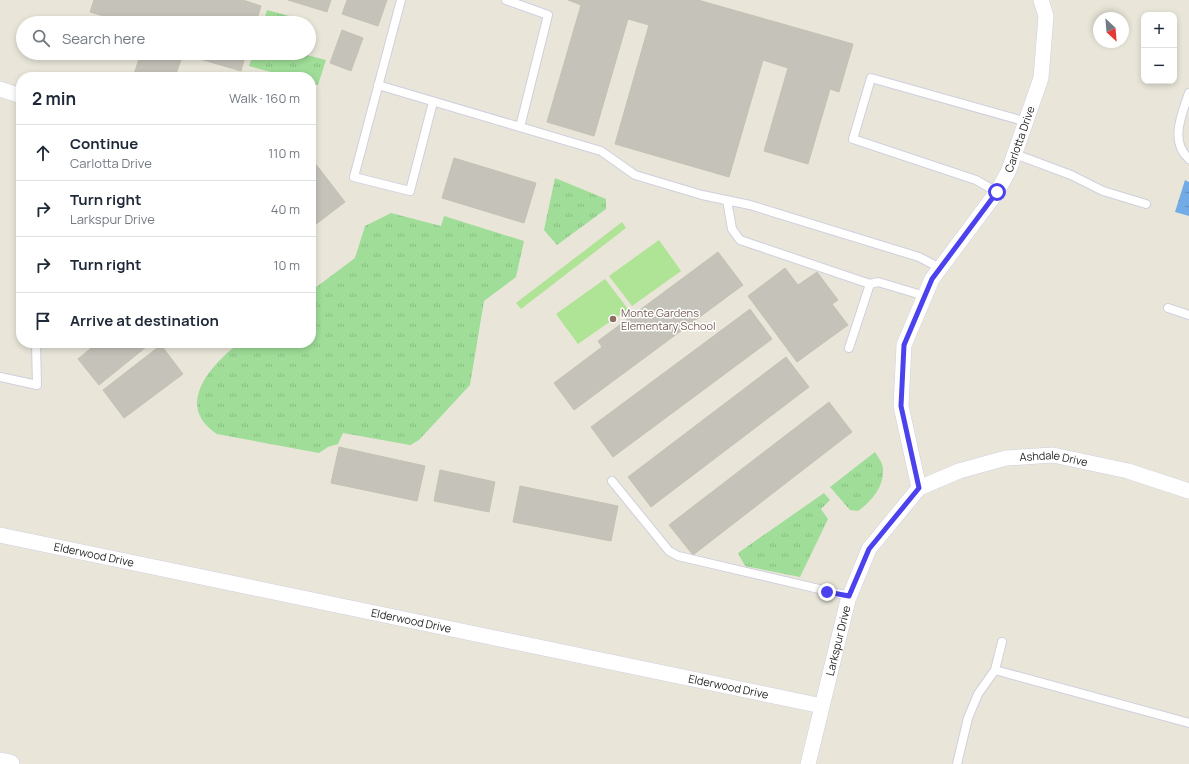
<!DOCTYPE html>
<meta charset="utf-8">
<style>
:root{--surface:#fff;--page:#f6f6f7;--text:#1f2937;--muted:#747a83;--line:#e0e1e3}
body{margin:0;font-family:Manrope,sans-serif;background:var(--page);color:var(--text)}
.controls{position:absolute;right:12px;top:12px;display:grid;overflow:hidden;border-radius:8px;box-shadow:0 2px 6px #0003}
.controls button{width:36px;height:36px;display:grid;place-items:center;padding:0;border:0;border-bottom:1px solid var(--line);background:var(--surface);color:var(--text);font:20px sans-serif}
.compass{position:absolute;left:1093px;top:12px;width:36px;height:36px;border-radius:50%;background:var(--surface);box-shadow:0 2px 6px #0003;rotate:154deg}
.stop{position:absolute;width:12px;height:12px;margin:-9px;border:3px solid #4c42ed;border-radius:50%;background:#fff}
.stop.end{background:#4c42ed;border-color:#fff;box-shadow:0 1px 4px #0008}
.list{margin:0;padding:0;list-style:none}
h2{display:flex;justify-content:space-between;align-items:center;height:52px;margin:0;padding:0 16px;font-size:17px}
h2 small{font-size:13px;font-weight:400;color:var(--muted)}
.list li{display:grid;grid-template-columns:26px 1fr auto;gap:12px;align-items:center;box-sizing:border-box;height:56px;padding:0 16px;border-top:1px solid var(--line)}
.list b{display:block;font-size:15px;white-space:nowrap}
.list p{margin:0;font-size:13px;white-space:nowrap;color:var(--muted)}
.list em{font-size:13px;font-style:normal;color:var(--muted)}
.icon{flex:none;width:22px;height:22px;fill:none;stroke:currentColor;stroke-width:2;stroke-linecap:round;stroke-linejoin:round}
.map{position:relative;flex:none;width:1189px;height:764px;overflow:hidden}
.search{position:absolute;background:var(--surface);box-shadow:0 2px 6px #0003;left:16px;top:16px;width:300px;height:44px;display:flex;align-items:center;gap:10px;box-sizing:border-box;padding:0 14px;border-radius:22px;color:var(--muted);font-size:15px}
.panel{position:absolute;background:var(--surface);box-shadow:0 2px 6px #0003;left:16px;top:72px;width:300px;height:276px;border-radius:16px}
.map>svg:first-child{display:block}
</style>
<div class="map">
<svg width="1189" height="764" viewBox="0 0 1189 764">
<defs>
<pattern id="grass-tufts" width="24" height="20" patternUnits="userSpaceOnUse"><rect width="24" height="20" fill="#9fdd98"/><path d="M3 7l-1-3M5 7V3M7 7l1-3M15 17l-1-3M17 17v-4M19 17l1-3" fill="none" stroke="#89be83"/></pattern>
<pattern id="water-ripples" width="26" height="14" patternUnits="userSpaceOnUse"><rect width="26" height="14" fill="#72abe5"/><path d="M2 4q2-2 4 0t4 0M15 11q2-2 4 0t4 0" fill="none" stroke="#5e8bba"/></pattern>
</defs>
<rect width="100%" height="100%" fill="#e9e6d9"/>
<path fill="url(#grass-tufts)" d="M 267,10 L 293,17 L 291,23 L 263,23 Z
M 254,53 L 299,53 L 326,60 L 318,85 L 311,83 L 311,77 L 289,77 L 249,66 Z
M 555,178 L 606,199 L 606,209 L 557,245 L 544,230 Z
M 391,213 L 441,226 L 444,216 L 524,241 L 516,277 L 484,301 L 470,385 L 419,440 L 410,445 L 343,433 L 338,444 L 328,447 L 319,453 L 217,434 C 183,412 198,382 221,359 C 226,354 236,344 243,343 C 261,340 292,343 311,343 L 311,291 L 355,258 L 365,226 Z
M 875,452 C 878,457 883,463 883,469 C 884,487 872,501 858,511 L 850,510 L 830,487 Z
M 824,493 L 830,500 L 821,509 L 828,519 L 800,577 L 745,566 L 738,553 Z"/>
<path fill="#afe395" d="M 622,222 L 626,228 L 521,309 L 516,303 Z
M 659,240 L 681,271 L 632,306 L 609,276 Z
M 605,279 L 628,309 L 578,344 L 556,314 Z"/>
<path fill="url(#water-ripples)" d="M 1185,180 L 1189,182 L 1189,216 L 1175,212 Z"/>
<path fill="#c4c2b9" stroke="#c4c2b3" d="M 94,0 L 243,0 L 261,6 L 256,23 L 127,23 L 90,12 Z
M 288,0 L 331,0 L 327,12 Z
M 347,0 L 387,0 L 378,26 L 342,14 Z
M 568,0 L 698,0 L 853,44 L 839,92 L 830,89 L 808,164 L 764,151 L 788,68 L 763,60 L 729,177 L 615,144 L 649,25 L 628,19 L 594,136 L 547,122 L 581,5 Z
M 342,30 L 363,38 L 351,71 L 330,63 Z
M 141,53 L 246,53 L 241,71 L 183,54 L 175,77 L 133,77 Z
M 311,158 L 345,202 L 311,228 Z
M 454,158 L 536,183 L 524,223 L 442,198 Z
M 718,252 L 743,285 L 574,410 L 554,383 L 602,347 L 598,341 Z
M 785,268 L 798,285 L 817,272 L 838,300 L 832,304 L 848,325 L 797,362 L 748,296 Z
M 750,309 L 772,339 L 613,457 L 591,427 Z
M 97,343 L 151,343 L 99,385 L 78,359 Z
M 161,345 L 183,374 L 124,418 L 103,390 Z
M 786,357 L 809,387 L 651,507 L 628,477 Z
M 829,402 L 852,432 L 693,555 L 669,525 Z
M 339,447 L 425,466 L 417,501 L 331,483 Z
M 440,470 L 495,482 L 489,512 L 434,501 Z
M 520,486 L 618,506 L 611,541 L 513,522 Z"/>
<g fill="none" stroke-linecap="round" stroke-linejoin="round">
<defs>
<path id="service" d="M 401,0 L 354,177 L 410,191 L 433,102
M 506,0 L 548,15 L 520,127
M 378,85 L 601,151 L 635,175 L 702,195 L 750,205 L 919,257 L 940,268
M 1189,93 C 1182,114 1169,141 1189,159
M 1015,154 L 1071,175 L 1103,191 L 1146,204
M 997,192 L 976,180 L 853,139 L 871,78 L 1027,122
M 727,200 L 732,229 L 740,240 L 870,284 L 878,282 L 925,296
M 1168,308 L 1189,315
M 849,348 L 870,284
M 0,377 L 37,385 L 36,343
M 612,481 L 669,551 L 678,556 L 849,596
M 995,670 L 1189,723
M 957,764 L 968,718 L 978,694 L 995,670 L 1002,642"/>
<g id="minor">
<path d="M 0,89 L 21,96"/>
<path id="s1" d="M 919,488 L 901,406 L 904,345 L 932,279 L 997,192 L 1009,170 L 1041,78 L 1046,16 L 1041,0"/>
<path id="s2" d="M 0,535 L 822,706"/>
<path id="s3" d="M 808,764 L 848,600 L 869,549 L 919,488 L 959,471 L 1006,458 L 1053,455 L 1128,471 L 1189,491"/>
</g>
<path id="tertiary" d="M 0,762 L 10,764"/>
</defs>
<use href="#service" stroke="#cfcfdf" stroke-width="10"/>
<use href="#minor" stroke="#cfcfdf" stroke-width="16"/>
<use href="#tertiary" stroke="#cfcfdf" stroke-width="20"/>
<use href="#service" stroke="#fff" stroke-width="8"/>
<use href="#minor" stroke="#fff" stroke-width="15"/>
<use href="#tertiary" stroke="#fff" stroke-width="19"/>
</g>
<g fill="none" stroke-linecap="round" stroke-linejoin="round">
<path stroke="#4c42ed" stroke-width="5" d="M 827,592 L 849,596 L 869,549 L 919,488 L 901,406 L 904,345 L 932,279 L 997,192"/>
</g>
<circle fill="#8d6e63" stroke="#fff" stroke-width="1.5" cx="613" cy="319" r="4"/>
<g text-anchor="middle" stroke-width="3" stroke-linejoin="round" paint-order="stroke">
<g font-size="11" fill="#272727" stroke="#fff">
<text dy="4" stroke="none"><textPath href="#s1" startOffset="383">Carlotta Drive</textPath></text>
<text dy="4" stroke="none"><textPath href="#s3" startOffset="443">Ashdale Drive</textPath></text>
<text dy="4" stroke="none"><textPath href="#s2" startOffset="96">Elderwood Drive</textPath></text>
<text dy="4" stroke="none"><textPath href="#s2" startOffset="420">Elderwood Drive</textPath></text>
<text dy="4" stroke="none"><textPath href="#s3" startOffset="127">Larkspur Drive</textPath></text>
<text dy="4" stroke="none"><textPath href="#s2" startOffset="744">Elderwood Drive</textPath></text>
</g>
<g font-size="11" fill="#785e54" stroke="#fff" text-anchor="start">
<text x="621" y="317">Monte Gardens<tspan x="621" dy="13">Elementary School</tspan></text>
</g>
</g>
</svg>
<div class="controls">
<button>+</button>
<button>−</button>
</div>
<svg class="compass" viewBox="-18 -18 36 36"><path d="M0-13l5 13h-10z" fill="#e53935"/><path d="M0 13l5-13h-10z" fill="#747a83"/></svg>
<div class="stop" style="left:997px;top:192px"></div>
<div class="stop end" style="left:827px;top:592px"></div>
<div class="search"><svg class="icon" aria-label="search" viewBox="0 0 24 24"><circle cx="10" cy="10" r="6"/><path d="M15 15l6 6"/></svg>Search here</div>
<section class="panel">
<h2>2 min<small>Walk · 160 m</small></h2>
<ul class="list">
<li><svg class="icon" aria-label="ahead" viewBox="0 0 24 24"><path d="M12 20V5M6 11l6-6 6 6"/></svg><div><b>Continue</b><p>Carlotta Drive</p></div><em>110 m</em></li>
<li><svg class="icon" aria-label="right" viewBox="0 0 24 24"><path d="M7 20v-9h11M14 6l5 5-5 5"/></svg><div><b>Turn right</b><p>Larkspur Drive</p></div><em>40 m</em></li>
<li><svg class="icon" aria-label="right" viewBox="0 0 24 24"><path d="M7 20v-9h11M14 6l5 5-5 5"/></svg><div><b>Turn right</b></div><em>10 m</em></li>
<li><svg class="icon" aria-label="arrive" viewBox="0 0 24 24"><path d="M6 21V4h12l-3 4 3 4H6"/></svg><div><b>Arrive at destination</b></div></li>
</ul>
</section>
</div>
